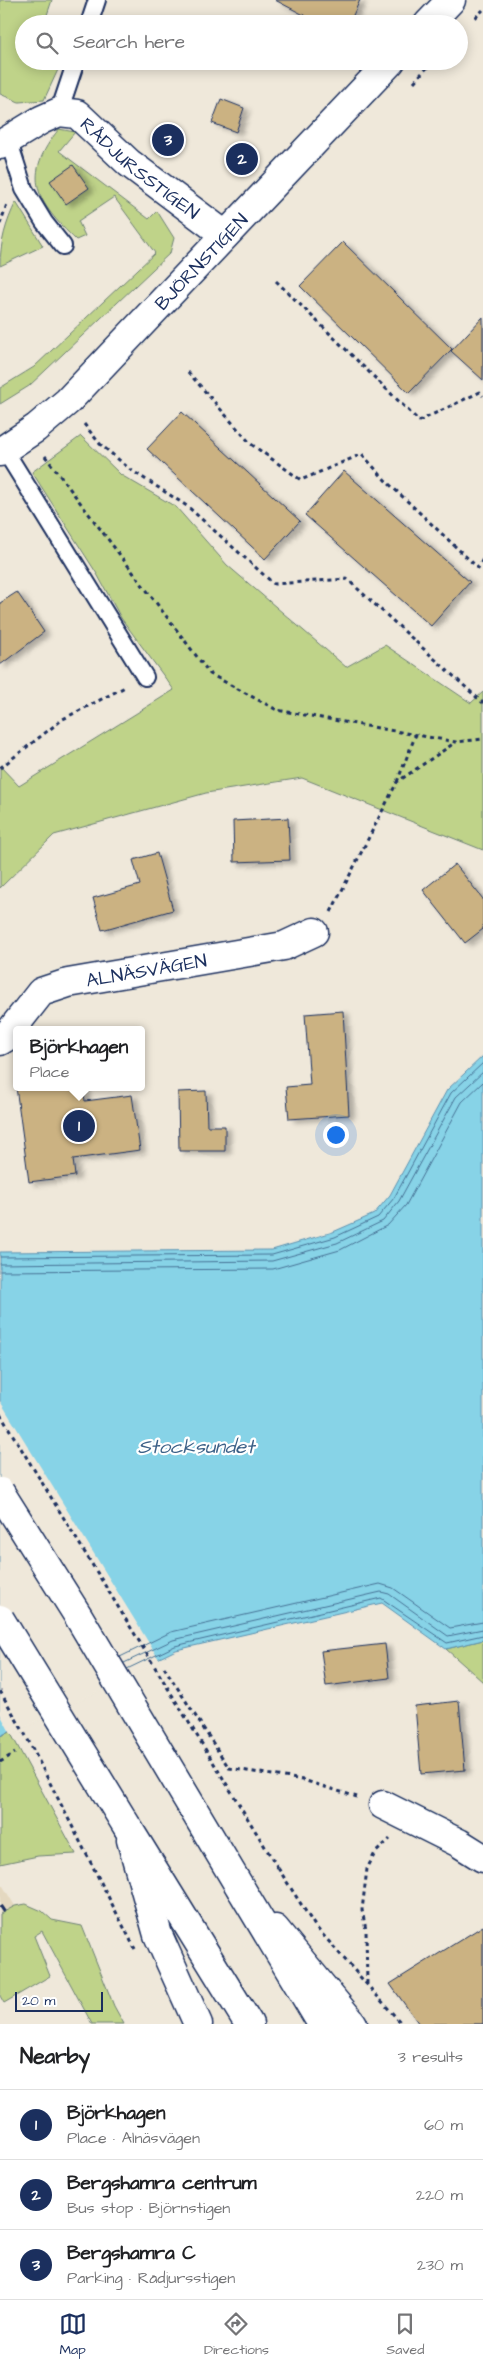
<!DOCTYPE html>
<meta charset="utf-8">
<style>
:root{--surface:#fff;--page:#f2f2f2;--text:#202124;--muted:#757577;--line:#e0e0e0;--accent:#1b2f5e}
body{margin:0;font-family:"Architects Daughter",sans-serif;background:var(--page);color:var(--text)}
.scale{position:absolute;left:15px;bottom:12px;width:88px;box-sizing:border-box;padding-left:5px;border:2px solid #1b2f5e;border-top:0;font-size:14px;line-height:18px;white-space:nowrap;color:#1b2f5e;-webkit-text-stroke:4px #fff;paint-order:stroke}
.you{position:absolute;left:335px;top:1134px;width:18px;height:18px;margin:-12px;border:4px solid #fff;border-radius:50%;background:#1a73e8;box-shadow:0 0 0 8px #1a73e833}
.badge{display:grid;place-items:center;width:32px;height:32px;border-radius:50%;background:var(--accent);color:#fff;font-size:16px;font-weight:700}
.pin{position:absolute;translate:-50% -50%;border:2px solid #fff;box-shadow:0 1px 5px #0006}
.popup{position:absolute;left:13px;top:1026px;width:132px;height:65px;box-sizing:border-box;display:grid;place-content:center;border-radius:5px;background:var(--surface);filter:drop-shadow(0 1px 4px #0005);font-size:16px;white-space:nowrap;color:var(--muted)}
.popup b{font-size:19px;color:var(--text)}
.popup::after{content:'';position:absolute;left:50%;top:100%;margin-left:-10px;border:10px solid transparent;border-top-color:var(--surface)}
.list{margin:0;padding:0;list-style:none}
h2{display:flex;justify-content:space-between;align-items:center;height:65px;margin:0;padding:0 20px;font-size:21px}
h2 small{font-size:16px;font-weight:400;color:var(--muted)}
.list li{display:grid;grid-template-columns:32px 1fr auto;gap:15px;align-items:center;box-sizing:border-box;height:70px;padding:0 20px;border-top:1px solid var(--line)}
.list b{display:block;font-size:19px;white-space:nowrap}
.list p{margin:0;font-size:16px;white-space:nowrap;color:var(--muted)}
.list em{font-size:16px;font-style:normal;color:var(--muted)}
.icon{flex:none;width:28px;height:28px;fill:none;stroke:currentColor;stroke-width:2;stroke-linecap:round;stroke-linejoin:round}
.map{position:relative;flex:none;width:483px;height:2024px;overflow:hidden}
.search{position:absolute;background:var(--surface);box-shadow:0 2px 12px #0003;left:15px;right:15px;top:15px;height:55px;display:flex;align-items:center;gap:12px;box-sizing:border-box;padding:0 18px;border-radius:28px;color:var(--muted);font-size:19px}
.sheet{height:275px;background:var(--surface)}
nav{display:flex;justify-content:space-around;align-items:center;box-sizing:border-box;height:70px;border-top:1px solid var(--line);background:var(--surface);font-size:14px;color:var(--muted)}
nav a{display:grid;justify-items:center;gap:2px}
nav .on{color:var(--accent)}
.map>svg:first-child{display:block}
</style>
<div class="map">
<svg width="483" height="2024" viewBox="0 0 483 2024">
<defs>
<filter id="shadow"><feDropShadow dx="5.5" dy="3" stdDeviation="2.5" flood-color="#0004"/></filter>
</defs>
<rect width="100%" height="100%" fill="#efe8da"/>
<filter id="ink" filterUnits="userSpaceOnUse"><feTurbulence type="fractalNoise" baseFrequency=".02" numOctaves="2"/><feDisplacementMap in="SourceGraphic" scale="10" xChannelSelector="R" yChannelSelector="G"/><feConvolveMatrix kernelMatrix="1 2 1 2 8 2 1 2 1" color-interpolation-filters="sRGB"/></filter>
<g filter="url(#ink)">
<path fill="#e4d8c0" d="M 0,1881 L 15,1906 L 0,1914 Z"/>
<path fill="#bfd389" stroke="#6d8174" d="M 0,0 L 52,0 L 44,24 L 24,24 L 24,61 L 62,61 L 44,100 L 19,102 L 0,94 Z
M 59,129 L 75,132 L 59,151 L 149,219 L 157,211 L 174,238 L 170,253 L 29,386 L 0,404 L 0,388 L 34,367 L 155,253 L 114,197 L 78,221 L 85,236 L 76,240 C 36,202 21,176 59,129 Z
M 16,202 L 43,246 L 0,266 C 0,243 6,222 16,202 Z
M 81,436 L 121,475 L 176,507 L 227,565 L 346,667 L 385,645 L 471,703 L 483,692 L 483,850 L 302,778 L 206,793 L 54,835 L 0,888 L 0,766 L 19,786 L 174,690 L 121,618 L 97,574 L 32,472 Z
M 483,1640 L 483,1682 L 446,1649 Z
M 10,1732 L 76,1854 L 38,1856 L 0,1864 L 0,1736 Z
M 26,1904 L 42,1911 L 52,1920 L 82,1926 L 114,2006 L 124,2024 L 92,2024 L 42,1931 L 34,1936 L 50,1976 L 4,2003 L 0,1996 L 0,1914 L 15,1906 Z"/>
<path fill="#87d3e7" stroke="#5c91b0" d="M 483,1056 L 483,1640 L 446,1649 L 382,1603 L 176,1650 L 0,1736 L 0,1252 L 272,1250 L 333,1232 L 374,1214 L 390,1195 L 447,1090 Z"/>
<path fill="#efe8da" d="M 0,1401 L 160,1661 L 11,1734 L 0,1714 Z"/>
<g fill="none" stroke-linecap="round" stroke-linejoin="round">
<path stroke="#467195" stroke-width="1" d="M 0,1257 L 272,1255 L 335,1237 L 378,1217 L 394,1198 L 451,1093 L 483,1063
M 0,1264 L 272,1261 L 337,1243 L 383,1221 L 399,1201 L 456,1097 L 483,1072
M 0,1271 L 273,1269 L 340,1250 L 388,1225 L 406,1205 L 462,1102 L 483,1082
M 120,1657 L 171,1632 L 380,1584 L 393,1588 L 450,1628 L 483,1622
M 124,1663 L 173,1640 L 381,1592 L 389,1594 L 448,1636 L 483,1629
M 127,1669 L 175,1646 L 381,1598 L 447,1643 L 483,1635"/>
</g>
<path fill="#cbb282" stroke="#1b2f5e" filter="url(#shadow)" d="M 275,0 L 360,0 L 349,24 L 321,24 Z
M 221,99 L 244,108 L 236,132 L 212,123 Z
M 73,165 L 89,188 L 66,204 L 50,181 Z
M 343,242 L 452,349 L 409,393 L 300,286 Z
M 483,317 L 483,380 L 451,351 Z
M 182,412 L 300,521 L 265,559 L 147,449 Z
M 344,471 L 470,582 L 431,626 L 305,515 Z
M 17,592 L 44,632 L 0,665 L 0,603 Z
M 288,818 L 290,860 L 234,862 L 233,821 Z
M 157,853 L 173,910 L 102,930 L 93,898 L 140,885 L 133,860 Z
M 455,864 L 483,899 L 483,929 L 465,943 L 423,890 Z
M 343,1011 L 349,1115 L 289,1119 L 286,1087 L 310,1085 L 305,1014 Z
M 16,1087 L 83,1087 L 85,1101 L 132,1095 L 140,1150 L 73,1159 L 75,1176 L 29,1182 Z
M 206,1091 L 207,1126 L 225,1126 L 225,1151 L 179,1151 L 178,1092 Z
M 385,1644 L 389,1678 L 326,1686 L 321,1651 Z
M 459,1701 L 465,1770 L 421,1774 L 415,1706 Z
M 483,1926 L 483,2024 L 419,2024 L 390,1984 Z"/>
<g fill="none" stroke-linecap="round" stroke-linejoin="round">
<defs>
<path id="service" d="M 89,24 L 97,0
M 59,112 L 76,61
M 8,139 L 24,189 L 44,222 L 63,246
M 4,449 L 145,677"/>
<g id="minor">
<path id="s1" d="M 0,145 L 41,120 L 59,112 L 77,114 L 129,163 L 225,235"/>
<path id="s2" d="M 0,1041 L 5,1038 L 41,992 L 68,983 L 284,946 L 314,932"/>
<path d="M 383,1805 L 459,1843 L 483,1858"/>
</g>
<g id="tertiary">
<path d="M 428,24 L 451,0"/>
<path id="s3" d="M 0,452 L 36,428 L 68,401 L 391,61"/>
</g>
<path id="trunk" d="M 131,1840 L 158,1935 L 198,2024
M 275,1929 L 353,2024"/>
<path id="motorway" d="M 128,1828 L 249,2024
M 241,1889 L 322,2024"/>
</defs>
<use href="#service" stroke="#1b2f5e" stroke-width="20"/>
<use href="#minor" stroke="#1b2f5e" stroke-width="31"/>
<use href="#tertiary" stroke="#1b2f5e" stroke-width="31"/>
<use href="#trunk" stroke="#1b2f5e" stroke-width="31"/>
<use href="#motorway" stroke="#1b2f5e" stroke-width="31"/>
<path stroke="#1b2f5e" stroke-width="3" stroke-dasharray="4 4" stroke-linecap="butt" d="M 475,18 L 483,10
M 414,82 L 433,61
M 0,224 L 7,204
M 276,281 L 419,421 L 480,392 L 483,396
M 188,372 L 251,444 L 301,480 L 362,454 L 387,482 L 478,568 L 483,559
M 84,424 L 100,444 L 131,470 L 187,506 L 274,584 L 347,579 L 483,703
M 45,456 L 210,674 L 277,710 L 456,742 L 483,739
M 0,768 L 63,719 L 125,687
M 397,782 L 416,734
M 331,912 L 397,782 L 456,742
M 164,1667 L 229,1768 L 303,1780 L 357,1797
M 0,1762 L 15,1753
M 278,1868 L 315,1926 L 402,2024
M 367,1984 L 366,1930 L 362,1910 L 367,1869 L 375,1853 L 390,1839"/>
<use href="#service" stroke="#fff" stroke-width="16"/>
<use href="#minor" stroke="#fff" stroke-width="28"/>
<use href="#tertiary" stroke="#fff" stroke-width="28"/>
<use href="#trunk" stroke="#fff" stroke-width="28"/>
<use href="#motorway" stroke="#fff" stroke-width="28"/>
<path stroke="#1b2f5e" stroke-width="4" stroke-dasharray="8 4" stroke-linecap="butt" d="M 0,1906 L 4,1912"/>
<defs>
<path id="trunk-bridge" d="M 0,1492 L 77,1614 L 241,1889
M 0,1619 L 128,1828"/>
</defs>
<use href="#trunk-bridge" stroke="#1b2f5e" stroke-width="31" stroke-linecap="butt"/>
<path stroke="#1b2f5e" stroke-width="3" stroke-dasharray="4 4" stroke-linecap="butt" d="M 0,1414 L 278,1868
M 0,1691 L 26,1736 L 135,1949"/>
<use href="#trunk-bridge" stroke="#fff" stroke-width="28"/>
</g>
</g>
<g text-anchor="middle" stroke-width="4.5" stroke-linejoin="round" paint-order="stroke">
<g font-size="19" fill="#1b2f5e" stroke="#fff">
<text dy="7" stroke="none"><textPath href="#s1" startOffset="169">RÅDJURSSTIGEN</textPath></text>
<text dy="7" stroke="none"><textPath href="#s3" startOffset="278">BJÖRNSTIGEN</textPath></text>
<text dy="7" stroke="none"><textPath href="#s2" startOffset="172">ALNÄSVÄGEN</textPath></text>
</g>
<g font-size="20" font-style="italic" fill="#3b6087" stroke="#fff">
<text x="196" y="1453">Stocksundet</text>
</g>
</g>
</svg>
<div class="scale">20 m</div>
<div class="you"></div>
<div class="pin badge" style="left:79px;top:1126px">1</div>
<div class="popup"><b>Björkhagen</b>Place</div>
<div class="pin badge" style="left:242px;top:159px">2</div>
<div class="pin badge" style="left:168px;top:140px">3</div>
<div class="search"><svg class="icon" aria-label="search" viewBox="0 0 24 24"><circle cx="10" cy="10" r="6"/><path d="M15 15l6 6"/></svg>Search here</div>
</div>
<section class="sheet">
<h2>Nearby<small>3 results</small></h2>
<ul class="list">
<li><span class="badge">1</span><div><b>Björkhagen</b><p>Place · Alnäsvägen</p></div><em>60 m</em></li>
<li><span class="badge">2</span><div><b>Bergshamra centrum</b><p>Bus stop · Björnstigen</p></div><em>220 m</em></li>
<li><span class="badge">3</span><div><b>Bergshamra C</b><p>Parking · Rådjursstigen</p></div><em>230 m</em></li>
</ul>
</section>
<nav>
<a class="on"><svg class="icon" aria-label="map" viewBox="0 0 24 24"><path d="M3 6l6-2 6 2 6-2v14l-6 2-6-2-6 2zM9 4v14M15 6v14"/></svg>Map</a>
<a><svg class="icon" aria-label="directions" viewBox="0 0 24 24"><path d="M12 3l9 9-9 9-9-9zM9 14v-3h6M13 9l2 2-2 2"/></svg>Directions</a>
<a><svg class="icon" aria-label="saved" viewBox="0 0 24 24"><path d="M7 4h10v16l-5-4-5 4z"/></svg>Saved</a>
</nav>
